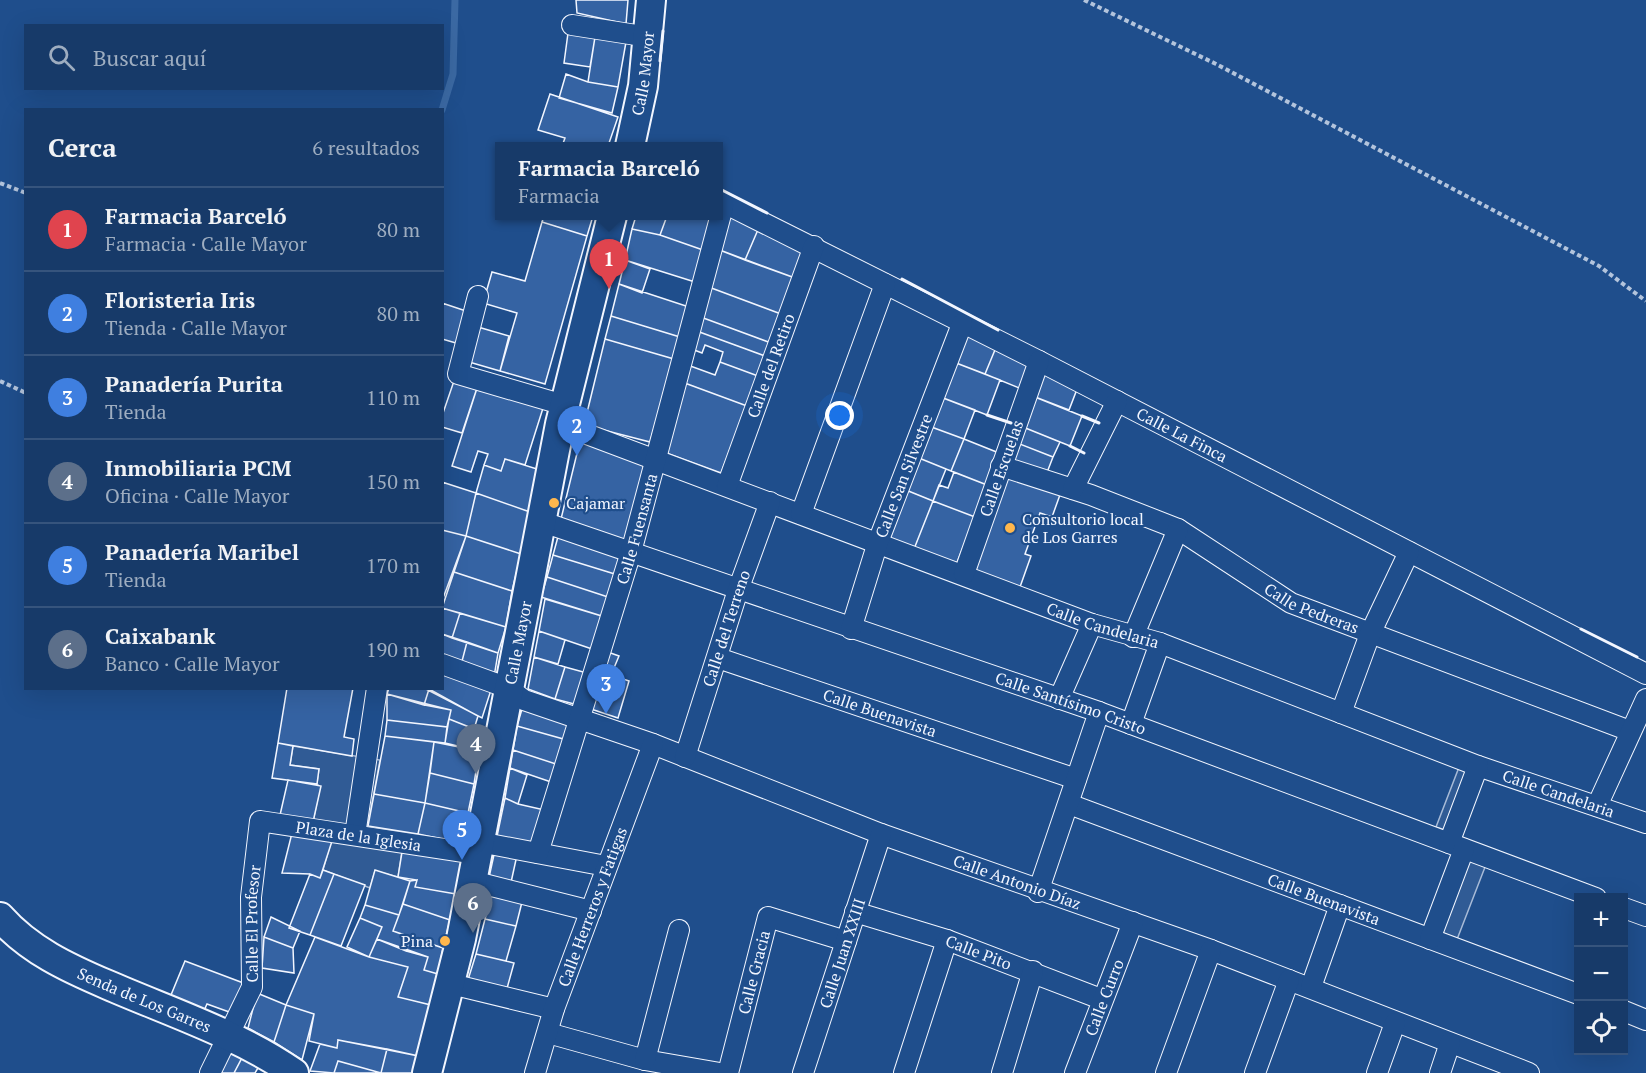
<!DOCTYPE html>
<html lang="es">
<meta charset="utf-8">
<style>
:root{--surface:#173a69;--page:#20416f;--text:#f1f3f6;--muted:#9eadc0;--line:#36547d;--accent:#8bbbb9}
body{margin:0;font-family:"PT Serif",serif;background:var(--page);color:var(--text)}
.controls{position:absolute;right:18px;bottom:18px;display:grid;overflow:hidden;border-radius:0px;box-shadow:0 6px 24px #0002}
.controls button{width:54px;height:54px;display:grid;place-items:center;padding:0;border:0;border-bottom:2px solid var(--line);background:var(--surface);color:var(--text);font:30px sans-serif}
.you{position:absolute;left:840px;top:416px;width:21px;height:21px;margin:-15px;border:4px solid #fff;border-radius:50%;background:#1a73e8;box-shadow:0 0 0 9px #1a73e833}
.badge{display:grid;place-items:center;width:39px;height:39px;border-radius:50%;background:var(--accent);color:#fff;font-size:20px;font-weight:700}
.pin{position:absolute;translate:-50% -50px;filter:drop-shadow(0 2px 3px #0008)}
.pin::after{content:'';position:absolute;top:32px;width:21px;height:18px;background:inherit;clip-path:polygon(0 0,100% 0,50% 100%)}
.popup{position:absolute;left:495px;top:142px;width:228px;height:78px;box-sizing:border-box;display:grid;place-content:center;border-radius:0px;background:var(--surface);filter:drop-shadow(0 2px 4px #0005);font-size:20px;white-space:nowrap;color:var(--muted)}
.popup b{font-size:22px;color:var(--text)}
.popup::after{content:'';position:absolute;left:50%;top:100%;margin-left:-12px;border:12px solid transparent;border-top-color:var(--surface)}
.list{margin:0;padding:0;list-style:none}
h2{display:flex;justify-content:space-between;align-items:center;height:78px;margin:0;padding:0 24px;font-size:26px}
h2 small{font-size:20px;font-weight:400;color:var(--muted)}
.list li{display:grid;grid-template-columns:39px 1fr auto;gap:18px;align-items:center;box-sizing:border-box;height:84px;padding:0 24px;border-top:2px solid var(--line)}
.list b{display:block;font-size:22px;white-space:nowrap}
.list p{margin:0;font-size:20px;white-space:nowrap;color:var(--muted)}
.list em{font-size:20px;font-style:normal;color:var(--muted)}
.icon{flex:none;width:33px;height:33px;fill:none;stroke:currentColor;stroke-width:2;stroke-linecap:round;stroke-linejoin:round}
.map{position:relative;flex:none;width:1646px;height:1073px;overflow:hidden}
.search{position:absolute;background:var(--surface);box-shadow:0 6px 24px #0002;left:24px;top:24px;width:420px;height:66px;display:flex;align-items:center;gap:15px;box-sizing:border-box;padding:0 21px;border-radius:0px;color:var(--muted);font-size:22px}
.panel{position:absolute;background:var(--surface);box-shadow:0 6px 24px #0002;left:24px;top:108px;width:420px;height:582px;border-radius:0px}
.map>svg:first-child{display:block}
</style>
<div class="map">
<svg width="1646" height="1073" viewBox="0 0 1646 1073">
<rect width="100%" height="100%" fill="#1f4e8c"/>
<path fill="#305b95" stroke="#a8bbd7" stroke-width="1.5" d="M 293,746 L 380,760 L 368,825 L 405,832 L 398,877 L 375,871 L 370,888 L 323,870 L 333,835 L 311,832 L 320,787 L 317,784 L 319,769 L 290,765 Z
M 1461,762 L 1472,766 L 1448,831 L 1436,827 Z
M 1467,854 L 1487,862 L 1456,942 L 1436,934 Z"/>
<g fill="none" stroke-linecap="round" stroke-linejoin="round">
<path stroke="#3b69a3" stroke-width="7" d="M 442,110 L 453,74 L 455,0"/>
</g>
<path fill="#3563a3" stroke="#f2f6ff" stroke-width="1.5" d="M 576,0 L 628,0 L 626,24 L 577,13 Z
M 568,33 L 595,37 L 590,67 L 564,63 Z
M 595,37 L 626,42 L 618,87 L 588,82 Z
M 566,74 L 588,82 L 618,87 L 612,113 L 559,98 Z
M 550,94 L 618,117 L 608,146 L 562,146 L 565,138 L 538,130 Z
M 726,211 L 760,225 L 745,260 L 717,249 Z
M 544,216 L 593,216 L 587,236 L 542,222 Z
M 636,216 L 667,216 L 660,235 L 632,229 Z
M 667,216 L 715,216 L 703,250 L 660,235 Z
M 542,222 L 587,236 L 545,384 L 500,371 L 517,313 L 483,303 L 492,272 L 525,281 Z
M 760,225 L 806,249 L 795,278 L 745,260 Z
M 632,229 L 660,235 L 703,250 L 695,282 L 625,260 Z
M 717,249 L 795,278 L 781,314 L 706,286 Z
M 625,260 L 650,269 L 642,293 L 619,284 Z
M 619,284 L 689,307 L 680,337 L 611,316 Z
M 706,286 L 781,314 L 771,343 L 698,316 Z
M 442,303 L 466,311 L 456,343 L 442,339 Z
M 611,316 L 680,337 L 674,359 L 605,339 Z
M 698,316 L 771,343 L 765,356 L 694,330 Z
M 478,327 L 509,336 L 500,371 L 469,362 Z
M 694,330 L 765,356 L 758,376 L 720,362 L 723,352 L 705,345 L 702,353 L 689,348 Z
M 964,330 L 997,345 L 985,374 L 951,361 Z
M 605,339 L 674,359 L 650,442 L 584,425 Z
M 997,345 L 1035,362 L 1024,390 L 985,374 Z
M 951,361 L 1000,380 L 987,415 L 938,396 Z
M 720,362 L 758,376 L 747,406 L 682,382 L 685,364 L 715,375 Z
M 1042,365 L 1079,384 L 1069,410 L 1030,395 Z
M 455,378 L 478,385 L 462,433 L 442,427 L 442,416 Z
M 682,382 L 747,406 L 721,473 L 661,451 Z
M 478,385 L 544,405 L 525,465 L 505,459 L 501,471 L 484,465 L 488,454 L 478,451 L 471,472 L 452,466 Z
M 1030,395 L 1082,416 L 1070,446 L 1018,425 Z
M 938,396 L 975,410 L 964,439 L 926,425 Z
M 926,425 L 964,439 L 951,471 L 914,456 Z
M 1018,425 L 1060,442 L 1053,457 L 1012,441 Z
M 964,439 L 999,453 L 987,485 L 951,471 Z
M 580,441 L 651,461 L 627,541 L 561,519 Z
M 1012,441 L 1053,457 L 1046,475 L 1005,460 Z
M 914,456 L 946,469 L 933,501 L 901,488 Z
M 505,459 L 537,469 L 530,512 L 476,493 L 484,465 L 501,471 Z
M 954,472 L 987,485 L 975,517 L 933,501 L 939,485 L 948,488 Z
M 1007,472 L 1061,492 L 1052,517 L 1040,513 L 1025,554 L 1031,556 L 1020,587 L 971,569 Z
M 442,482 L 476,493 L 466,536 L 442,530 Z
M 901,488 L 933,501 L 914,549 L 883,536 Z
M 476,493 L 530,512 L 521,554 L 466,536 Z
M 933,501 L 975,517 L 956,565 L 914,549 Z
M 442,530 L 466,536 L 442,601 Z
M 559,533 L 623,557 L 618,575 L 553,555 Z
M 466,536 L 521,554 L 512,591 L 454,572 Z
M 553,555 L 618,575 L 611,598 L 547,577 Z
M 454,572 L 512,591 L 506,627 L 442,608 Z
M 547,577 L 611,598 L 605,617 L 541,597 Z
M 545,599 L 605,617 L 595,650 L 539,631 Z
M 442,608 L 460,613 L 452,638 L 442,634 Z
M 460,613 L 506,627 L 498,653 L 452,638 Z
M 539,631 L 565,640 L 558,664 L 534,657 Z
M 442,634 L 467,642 L 461,665 L 442,658 Z
M 467,642 L 498,653 L 494,677 L 461,665 Z
M 605,651 L 619,656 L 611,675 L 629,681 L 618,718 L 588,708 Z
M 534,657 L 565,667 L 555,699 L 528,689 Z
M 565,667 L 587,673 L 578,705 L 555,699 Z
M 442,671 L 491,690 L 482,718 L 424,688 L 442,688 Z
M 287,688 L 353,688 L 344,737 L 354,739 L 352,756 L 278,743 Z
M 389,688 L 424,688 L 429,689 L 424,705 L 387,694 Z
M 429,689 L 478,716 L 474,729 L 449,719 L 451,710 L 424,705 Z
M 387,694 L 451,710 L 447,727 L 387,720 Z
M 522,709 L 571,725 L 567,740 L 517,726 Z
M 449,719 L 482,732 L 479,751 L 445,743 Z
M 387,720 L 447,727 L 445,743 L 385,736 Z
M 517,726 L 567,740 L 559,765 L 513,750 Z
M 385,736 L 434,742 L 425,803 L 374,794 Z
M 434,742 L 479,751 L 474,784 L 430,773 Z
M 278,743 L 293,746 L 290,765 L 319,769 L 317,784 L 272,778 Z
M 513,750 L 559,765 L 554,783 L 510,768 Z
M 510,768 L 527,775 L 518,804 L 505,798 Z
M 430,773 L 474,784 L 468,813 L 425,803 Z
M 288,780 L 321,786 L 313,822 L 280,815 Z
M 374,794 L 425,803 L 418,834 L 368,826 Z
M 505,798 L 518,804 L 549,811 L 535,851 L 496,841 Z
M 425,803 L 468,813 L 461,843 L 418,834 Z
M 293,829 L 334,835 L 320,878 L 310,874 L 282,873 Z
M 403,846 L 463,856 L 456,894 L 415,887 L 417,880 L 398,877 Z
M 495,850 L 517,855 L 510,887 L 488,882 Z
M 323,870 L 334,874 L 310,935 L 289,928 L 310,874 L 320,878 Z
M 375,870 L 410,881 L 399,915 L 365,905 Z
M 334,874 L 365,885 L 341,946 L 310,935 Z
M 417,880 L 415,887 L 456,894 L 450,920 L 403,904 L 410,881 Z
M 493,891 L 523,898 L 516,926 L 485,919 Z
M 403,904 L 450,920 L 443,948 L 393,931 Z
M 365,905 L 399,915 L 393,931 L 410,937 L 406,951 L 377,939 L 382,927 L 360,918 Z
M 271,917 L 300,931 L 293,948 L 264,937 Z
M 360,918 L 382,927 L 369,957 L 347,947 Z
M 485,919 L 516,926 L 506,961 L 476,954 Z
M 264,937 L 293,948 L 294,973 L 262,968 Z
M 315,937 L 369,957 L 408,967 L 398,997 L 431,1005 L 419,1056 L 338,1040 L 337,1048 L 309,1041 L 314,1014 L 286,1005 Z
M 410,937 L 443,948 L 438,974 L 424,970 L 428,957 L 406,951 Z
M 377,939 L 428,957 L 424,970 L 438,974 L 431,1005 L 398,997 L 408,967 L 369,957 Z
M 476,954 L 514,963 L 506,992 L 467,983 Z
M 185,961 L 246,984 L 232,1013 L 207,1004 L 203,1013 L 171,995 Z
M 257,993 L 286,1005 L 274,1042 L 248,1028 Z
M 286,1005 L 314,1014 L 302,1060 L 274,1042 Z
M 338,1040 L 387,1049 L 381,1073 L 338,1061 L 334,1073 L 310,1071 L 320,1044 L 337,1048 Z
M 230,1046 L 244,1054 L 234,1073 L 215,1073 Z
M 387,1049 L 419,1056 L 415,1073 L 381,1073 Z
M 244,1054 L 261,1063 L 255,1073 L 234,1073 Z
M 338,1061 L 381,1073 L 382,1073 L 334,1073 Z"/>
<g fill="none" stroke-linecap="round" stroke-linejoin="round">
<defs>
<g id="street">
<path d="M 572,25 L 649,37"/>
<path id="s1" d="M 718,200 L 1039,361 L 1646,674"/>
<path d="M 478,296 L 458,374 L 564,405"/>
<path id="s2" d="M 560,424 L 1092,624 L 1160,643 L 1478,766 L 1646,823"/>
<path id="s3" d="M 1001,466 L 1091,495 L 1178,529 L 1291,603 L 1630,731"/>
<path id="s4" d="M 727,486 L 814,246"/>
<path d="M 1073,489 L 1117,401"/>
<path d="M 801,514 L 885,284"/>
<path id="s5" d="M 540,521 L 1099,712 L 1596,898"/>
<path id="s6" d="M 964,574 L 1039,361"/>
<path id="s7" d="M 851,629 L 878,542 L 962,324"/>
<path d="M 1133,637 L 1178,529"/>
<path id="s8" d="M 718,658 L 1076,779"/>
<path id="s9" d="M 442,664 L 508,688 L 524,700 L 653,744 L 881,834 L 1211,950 L 1529,1073"/>
<path d="M 1059,699 L 1092,624"/>
<path d="M 1341,713 L 1370,634 L 1409,552"/>
<path d="M 1131,724 L 1160,643"/>
<path id="s10" d="M 685,757 L 738,590 L 770,502"/>
<path id="s11" d="M 1069,804 L 1578,994"/>
<path d="M 1597,806 L 1646,699"/>
<path d="M 355,835 L 377,688"/>
<path d="M 479,842 L 606,866"/>
<path d="M 1449,843 L 1478,766"/>
<path id="s12" d="M 538,853 L 631,552 L 724,203"/>
<path d="M 472,881 L 591,911"/>
<path d="M 1038,892 L 1099,712"/>
<path d="M 1624,908 L 1646,916"/>
<path id="s13" d="M 855,912 L 947,940 L 1101,999"/>
<path d="M 1430,939 L 1464,849"/>
<path d="M 451,984 L 554,1009"/>
<path d="M 1311,987 L 1340,905"/>
<path d="M 1624,1011 L 1646,1020"/>
<path d="M 548,1033 L 645,1060 L 720,1073"/>
<path d="M 645,1060 L 679,930"/>
<path id="s14" d="M 210,1073 L 252,987 L 251,897 L 260,821 L 477,854"/>
<path id="s15" d="M 535,1073 L 554,1009 L 653,744"/>
<path id="s16" d="M 728,1073 L 768,917 L 846,941"/>
<path id="s17" d="M 803,1073 L 881,834"/>
<path d="M 904,1073 L 947,940"/>
<path d="M 1002,1073 L 1033,971"/>
<path id="s18" d="M 1075,1073 L 1133,922"/>
<path d="M 1166,1073 L 1211,950"/>
<path d="M 1255,1073 L 1289,980"/>
<path d="M 1377,1073 L 1395,1023"/>
<path d="M 1440,1073 L 1450,1043"/>
</g>
<g id="secondary">
<path id="s19" d="M 630,146 L 643,86 L 651,0"/>
<path id="s20" d="M 0,917 C 29,950 68,968 108,985 C 170,1012 238,1034 294,1073"/>
<path id="s21" d="M 427,1073 L 461,939 L 560,424 L 612,216"/>
</g>
</defs>
<use href="#street" stroke="#f2f6ff" stroke-width="22"/>
<use href="#secondary" stroke="#f2f6ff" stroke-width="32"/>
<path stroke="#b3c4dc" stroke-width="4" stroke-dasharray="4.5 3" stroke-linecap="butt" d="M 1084,0 L 1216,64 L 1599,266 L 1646,301
M 0,183 L 26,193
M 0,381 L 26,393"/>
<use href="#street" stroke="#1f4e8c" stroke-width="20"/>
<use href="#secondary" stroke="#1f4e8c" stroke-width="28"/>
<path stroke="#f2f6ff" stroke-width="3" d="M 660,61 L 663,31
M 718,188 L 767,213
M 902,279 L 998,330
M 987,415 L 1011,423
M 1082,416 L 1099,423
M 1070,446 L 1084,453
M 1581,629 L 1637,657"/>
</g>
<g fill="#ffb74d" stroke="#1f4e8c" stroke-width="2">
<circle cx="554" cy="503" r="6"/>
<circle cx="1010" cy="528" r="6"/>
<circle cx="445" cy="941" r="6"/>
</g>
<g text-anchor="middle" stroke-width="4.5" stroke-linejoin="round" paint-order="stroke">
<g font-size="16" fill="#f2f6ff" stroke="#1f4e8c">
<text dy="6" stroke="none"><textPath href="#s19" startOffset="74">Calle Mayor</textPath></text>
<text dy="6" stroke="none"><textPath href="#s4" startOffset="128">Calle del Retiro</textPath></text>
<text dy="6" stroke="none"><textPath href="#s1" startOffset="520">Calle La Finca</textPath></text>
<text dy="6" stroke="none"><textPath href="#s6" startOffset="112">Calle Escuelas</textPath></text>
<text dy="6" stroke="none"><textPath href="#s7" startOffset="162">Calle San Silvestre</textPath></text>
<text dy="6" stroke="none"><textPath href="#s12" startOffset="339">Calle Fuensanta</textPath></text>
<text dy="6" stroke="none"><textPath href="#s3" startOffset="344">Calle Pedreras</textPath></text>
<text dy="6" stroke="none"><textPath href="#s2" startOffset="579">Calle Candelaria</textPath></text>
<text dy="6" stroke="none"><textPath href="#s10" startOffset="135">Calle del Terreno</textPath></text>
<text dy="6" stroke="none"><textPath href="#s21" startOffset="440">Calle Mayor</textPath></text>
<text dy="6" stroke="none"><textPath href="#s5" startOffset="561">Calle Santísimo Cristo</textPath></text>
<text dy="6" stroke="none"><textPath href="#s8" startOffset="171">Calle Buenavista</textPath></text>
<text dy="6" stroke="none"><textPath href="#s2" startOffset="1065">Calle Candelaria</textPath></text>
<text dy="6" stroke="none"><textPath href="#s14" startOffset="362">Plaza de la Iglesia</textPath></text>
<text dy="6" stroke="none"><textPath href="#s9" startOffset="616">Calle Antonio Díaz</textPath></text>
<text dy="6" stroke="none"><textPath href="#s11" startOffset="272">Calle Buenavista</textPath></text>
<text dy="6" stroke="none"><textPath href="#s15" startOffset="176">Calle Herreros y Fatigas</textPath></text>
<text dy="6" stroke="none"><textPath href="#s14" startOffset="159">Calle El Profesor</textPath></text>
<text dy="6" stroke="none"><textPath href="#s13" startOffset="130">Calle Pito</textPath></text>
<text dy="6" stroke="none"><textPath href="#s17" startOffset="126">Calle Juan XXIII</textPath></text>
<text dy="6" stroke="none"><textPath href="#s16" startOffset="104">Calle Gracia</textPath></text>
<text dy="6" stroke="none"><textPath href="#s18" startOffset="81">Calle Curro</textPath></text>
<text dy="6" stroke="none"><textPath href="#s20" startOffset="168">Senda de Los Garres</textPath></text>
</g>
<g font-size="16" fill="#f2f6ff" stroke="#1f4e8c" text-anchor="start">
<text x="566" y="509">Cajamar</text>
<text x="1022" y="525">Consultorio local<tspan x="1022" dy="18">de Los Garres</tspan></text>
<text x="433" y="947" text-anchor="end">Pina</text>
</g>
</g>
</svg>
<div class="controls">
<button>+</button>
<button>−</button>
<button><svg class="icon" aria-label="locate" viewBox="0 0 24 24"><circle cx="12" cy="12" r="6"/><path d="M12 2v4M12 18v4M2 12h4M18 12h4"/></svg></button>
</div>
<div class="you"></div>
<div class="pin badge" style="left:609px;top:289px;background:#e0444e">1</div>
<div class="popup"><b>Farmacia Barceló</b>Farmacia</div>
<div class="pin badge" style="left:577px;top:456px;background:#3f7fe0">2</div>
<div class="pin badge" style="left:606px;top:714px;background:#3f7fe0">3</div>
<div class="pin badge" style="left:476px;top:774px;background:#5c6f8a">4</div>
<div class="pin badge" style="left:462px;top:860px;background:#3f7fe0">5</div>
<div class="pin badge" style="left:473px;top:933px;background:#5c6f8a">6</div>
<div class="search"><svg class="icon" aria-label="search" viewBox="0 0 24 24"><circle cx="10" cy="10" r="6"/><path d="M15 15l6 6"/></svg>Buscar aquí</div>
<section class="panel">
<h2>Cerca<small>6 resultados</small></h2>
<ul class="list">
<li><span class="badge" style="background:#e0444e">1</span><div><b>Farmacia Barceló</b><p>Farmacia · Calle Mayor</p></div><em>80 m</em></li>
<li><span class="badge" style="background:#3f7fe0">2</span><div><b>Floristeria Iris</b><p>Tienda · Calle Mayor</p></div><em>80 m</em></li>
<li><span class="badge" style="background:#3f7fe0">3</span><div><b>Panadería Purita</b><p>Tienda</p></div><em>110 m</em></li>
<li><span class="badge" style="background:#5c6f8a">4</span><div><b>Inmobiliaria PCM</b><p>Oficina · Calle Mayor</p></div><em>150 m</em></li>
<li><span class="badge" style="background:#3f7fe0">5</span><div><b>Panadería Maribel</b><p>Tienda</p></div><em>170 m</em></li>
<li><span class="badge" style="background:#5c6f8a">6</span><div><b>Caixabank</b><p>Banco · Calle Mayor</p></div><em>190 m</em></li>
</ul>
</section>
</div>
